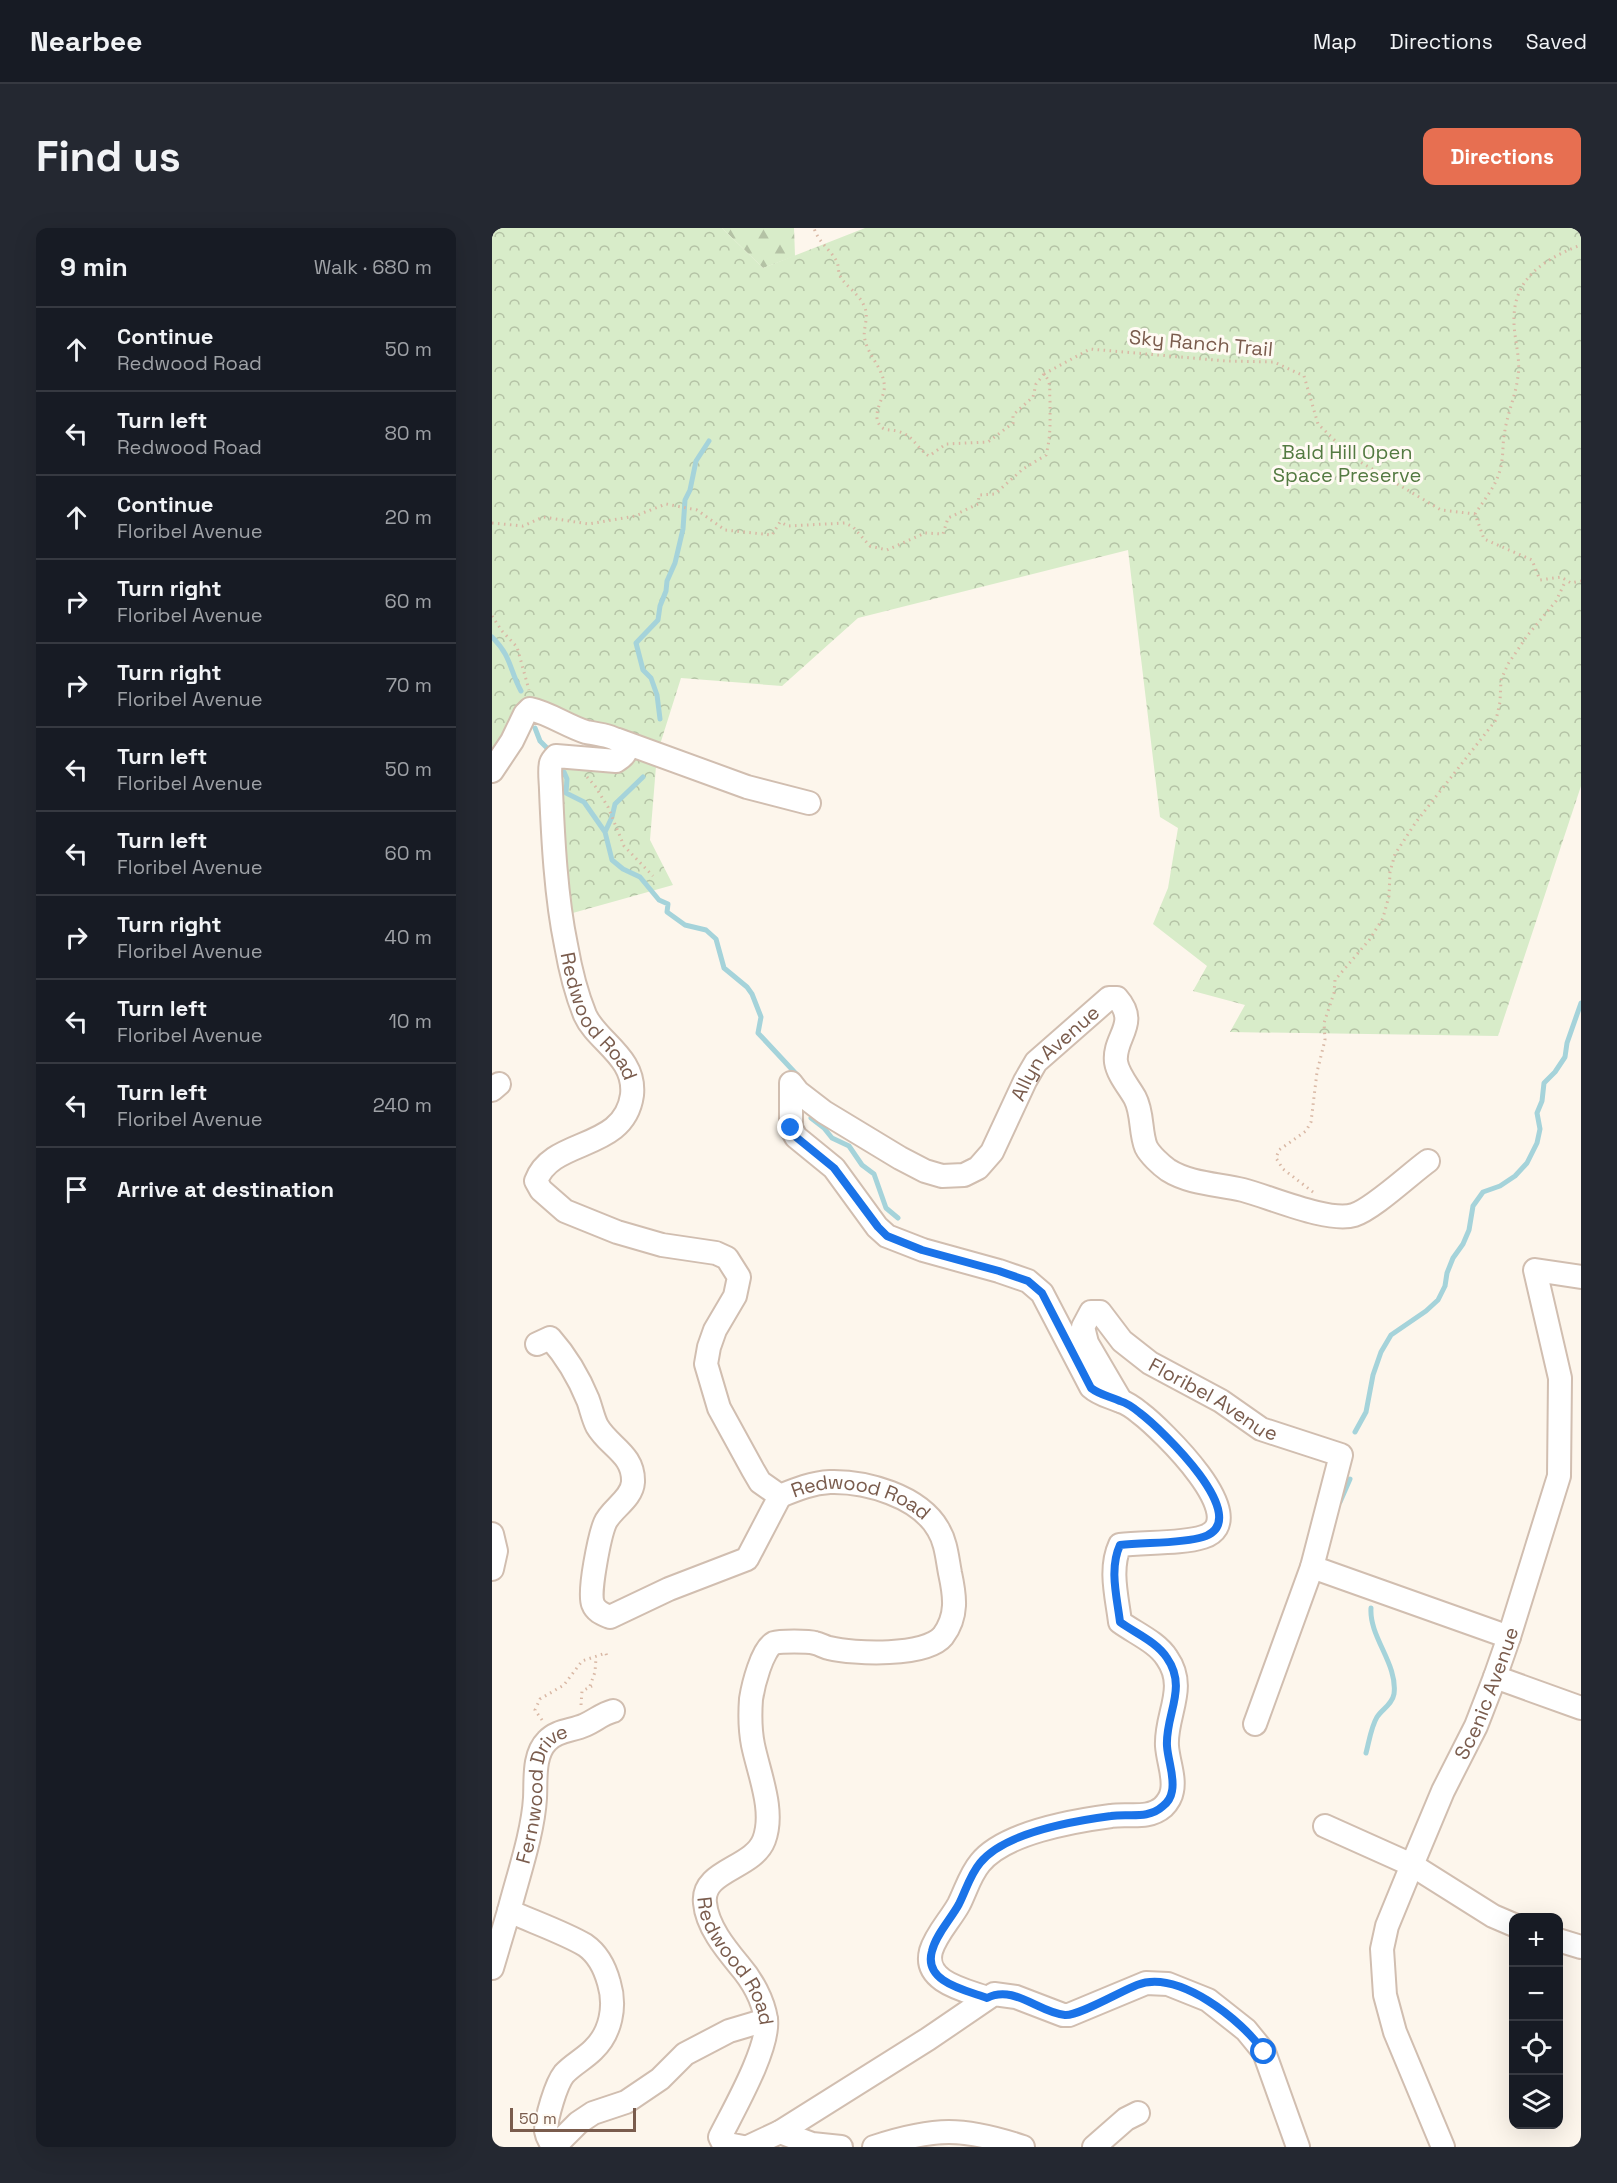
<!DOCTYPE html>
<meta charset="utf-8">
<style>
:root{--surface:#171b24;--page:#242831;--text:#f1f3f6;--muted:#9ea1a6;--line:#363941;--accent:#e76f51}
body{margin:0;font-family:"Space Grotesk",sans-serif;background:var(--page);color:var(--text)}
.controls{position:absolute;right:18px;bottom:18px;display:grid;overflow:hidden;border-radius:12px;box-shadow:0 6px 24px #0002}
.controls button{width:54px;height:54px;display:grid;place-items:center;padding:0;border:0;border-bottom:2px solid var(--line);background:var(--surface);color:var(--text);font:30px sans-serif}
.scale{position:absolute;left:18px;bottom:15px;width:126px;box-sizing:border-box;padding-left:6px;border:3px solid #7a5c4d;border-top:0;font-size:16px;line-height:21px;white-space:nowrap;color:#7a5c4d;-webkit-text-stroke:4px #fffaf3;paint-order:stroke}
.stop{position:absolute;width:18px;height:18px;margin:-14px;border:4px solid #1a73e8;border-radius:50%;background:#fff}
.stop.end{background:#1a73e8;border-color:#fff;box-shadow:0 2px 6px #0008}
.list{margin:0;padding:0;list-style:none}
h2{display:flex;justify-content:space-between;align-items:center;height:78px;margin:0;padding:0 24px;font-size:26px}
h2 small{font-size:20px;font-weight:400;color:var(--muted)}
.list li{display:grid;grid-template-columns:39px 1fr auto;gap:18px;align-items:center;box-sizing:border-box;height:84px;padding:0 24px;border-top:2px solid var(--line)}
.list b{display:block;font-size:22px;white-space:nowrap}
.list p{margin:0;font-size:20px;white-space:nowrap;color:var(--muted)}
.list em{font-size:20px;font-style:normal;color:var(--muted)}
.icon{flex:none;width:33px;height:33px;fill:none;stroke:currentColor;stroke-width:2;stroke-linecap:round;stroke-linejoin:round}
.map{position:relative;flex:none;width:1089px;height:1919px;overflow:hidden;border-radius:12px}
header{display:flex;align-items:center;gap:36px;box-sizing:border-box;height:84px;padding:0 30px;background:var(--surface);border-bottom:2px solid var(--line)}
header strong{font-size:28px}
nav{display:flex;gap:33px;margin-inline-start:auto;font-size:21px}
.intro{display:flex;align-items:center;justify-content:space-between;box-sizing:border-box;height:144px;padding:0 36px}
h1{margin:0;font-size:42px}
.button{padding:15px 27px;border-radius:12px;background:var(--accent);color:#fff;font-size:21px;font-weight:700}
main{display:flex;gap:36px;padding:0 36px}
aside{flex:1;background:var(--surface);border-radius:12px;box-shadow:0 6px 24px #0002}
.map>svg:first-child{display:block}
</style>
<header>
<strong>Nearbee</strong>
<nav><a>Map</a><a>Directions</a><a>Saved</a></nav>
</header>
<div class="intro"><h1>Find us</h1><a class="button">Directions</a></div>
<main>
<aside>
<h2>9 min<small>Walk · 680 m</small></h2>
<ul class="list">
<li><svg class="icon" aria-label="ahead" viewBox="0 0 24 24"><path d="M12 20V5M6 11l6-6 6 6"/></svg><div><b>Continue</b><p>Redwood Road</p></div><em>50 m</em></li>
<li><svg class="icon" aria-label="left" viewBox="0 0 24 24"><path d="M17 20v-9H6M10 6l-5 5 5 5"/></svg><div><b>Turn left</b><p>Redwood Road</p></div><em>80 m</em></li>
<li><svg class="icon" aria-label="ahead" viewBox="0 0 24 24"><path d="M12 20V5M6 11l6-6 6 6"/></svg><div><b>Continue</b><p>Floribel Avenue</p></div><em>20 m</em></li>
<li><svg class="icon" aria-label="right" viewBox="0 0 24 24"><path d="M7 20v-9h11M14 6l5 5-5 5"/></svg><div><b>Turn right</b><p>Floribel Avenue</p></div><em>60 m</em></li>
<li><svg class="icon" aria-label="right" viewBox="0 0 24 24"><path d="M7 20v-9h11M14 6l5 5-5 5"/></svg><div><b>Turn right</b><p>Floribel Avenue</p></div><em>70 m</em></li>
<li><svg class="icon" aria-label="left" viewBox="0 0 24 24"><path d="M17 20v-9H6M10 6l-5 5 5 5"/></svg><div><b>Turn left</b><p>Floribel Avenue</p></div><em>50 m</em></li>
<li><svg class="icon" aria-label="left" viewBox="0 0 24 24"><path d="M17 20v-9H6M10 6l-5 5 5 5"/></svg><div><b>Turn left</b><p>Floribel Avenue</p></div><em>60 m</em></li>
<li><svg class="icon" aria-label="right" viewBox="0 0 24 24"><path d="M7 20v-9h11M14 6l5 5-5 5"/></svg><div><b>Turn right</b><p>Floribel Avenue</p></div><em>40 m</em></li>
<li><svg class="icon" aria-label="left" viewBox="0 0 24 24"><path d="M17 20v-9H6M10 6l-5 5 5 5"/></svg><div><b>Turn left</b><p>Floribel Avenue</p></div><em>10 m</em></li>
<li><svg class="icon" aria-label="left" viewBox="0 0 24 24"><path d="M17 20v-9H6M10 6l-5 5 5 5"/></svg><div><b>Turn left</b><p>Floribel Avenue</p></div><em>240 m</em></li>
<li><svg class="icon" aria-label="arrive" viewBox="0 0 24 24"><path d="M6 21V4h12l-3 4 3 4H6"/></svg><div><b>Arrive at destination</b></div></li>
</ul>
</aside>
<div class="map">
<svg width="1089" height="1919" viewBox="0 0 1089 1919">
<defs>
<pattern id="forest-firs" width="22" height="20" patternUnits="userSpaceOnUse" patternTransform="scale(1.5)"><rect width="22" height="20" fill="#d8ecc9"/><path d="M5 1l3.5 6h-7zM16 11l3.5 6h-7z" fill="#b4c2a5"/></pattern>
<pattern id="park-crowns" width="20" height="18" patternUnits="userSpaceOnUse" patternTransform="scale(1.5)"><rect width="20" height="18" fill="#d8ecc9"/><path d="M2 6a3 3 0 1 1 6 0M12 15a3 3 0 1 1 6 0" fill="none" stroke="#b4c2a5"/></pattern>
</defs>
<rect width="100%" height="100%" fill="#fdf6ec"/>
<path fill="url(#forest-firs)" d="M 230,0 L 302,0 L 303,28 L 271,40 Z"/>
<path fill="url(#park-crowns)" d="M 0,0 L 230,0 L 271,40 L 373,0 L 1089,0 L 1089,558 L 1006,808 L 738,804 L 753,777 L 701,763 L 715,738 L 661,696 L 676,660 L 686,600 L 668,589 L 636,322 L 366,390 L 290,458 L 189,450 L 165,526 L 158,612 L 181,657 L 70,688 L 59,536 L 133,523 L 41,481 L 0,543 Z"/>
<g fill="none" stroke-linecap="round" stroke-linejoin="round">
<path stroke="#a5d3da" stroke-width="5" d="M 0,409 C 20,429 17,441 29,463
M 168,491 L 165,467 L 159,450 L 151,442 L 144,415 L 166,392 L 168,378 L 174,363 L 175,353 L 183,335 L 191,301 L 193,272 L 198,262 L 204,233 L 217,213
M 43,500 L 48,513 L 57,522 L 58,526
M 72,544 L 75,551 L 74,565 L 92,574 L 113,604
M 151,549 L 123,576 L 120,589 L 113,604 L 120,632 L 131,641 L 148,649 L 167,672 L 176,676 L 175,684 L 193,697 L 214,702 L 224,711 L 232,740 L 255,759 L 260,766 L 269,789 L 266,805 L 308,850
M 319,890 L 332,900 L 340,910 L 357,918 L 370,937 L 382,946 L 394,980 L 406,990
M 863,1204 L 874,1184 L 881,1147 L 889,1124 L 899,1107 L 934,1083 L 946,1072 L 953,1058 L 955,1045 L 961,1030 L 971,1016 L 977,1002 L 981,978 L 991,964 L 1008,958 L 1023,948 L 1035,935 L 1045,915 L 1048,901 L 1045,885 L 1050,873 L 1052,855 L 1063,844 L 1073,829 L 1075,815 L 1089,775
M 848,1274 L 858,1251
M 874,1525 C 877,1514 879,1499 885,1489 C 890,1481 900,1477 902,1466 C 906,1436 877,1409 879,1380"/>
<defs>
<g id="minor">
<path d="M 126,512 L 255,559 L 317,575"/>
<path id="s1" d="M 0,543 L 20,513 L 33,486 L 38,481 C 57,485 75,498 94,504 C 104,506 127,508 132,519 C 136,526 129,530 124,533 L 64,528 C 62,530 60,532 59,535 C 57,542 59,555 59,562 C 61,611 64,669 74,717 C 78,740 84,765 93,787 C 105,814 144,829 140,867 C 132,924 60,909 44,953 L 49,962 L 73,983 L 125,1004 L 170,1017 L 224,1025 L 235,1030 L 247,1049 L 243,1068 L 223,1102 L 217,1119 L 214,1136 L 227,1180 L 261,1242 L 268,1254 L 288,1268 C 305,1261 320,1255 338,1254 C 374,1253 427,1268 446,1301 C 454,1314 455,1329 458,1345 C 463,1368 466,1388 451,1408 C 434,1429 362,1426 337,1420 C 332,1419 328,1416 323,1415 C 316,1413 288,1413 282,1415 C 270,1421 261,1458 259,1471 C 258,1485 258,1502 261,1517 C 267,1546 283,1583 272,1612 C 261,1641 209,1642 213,1675 C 215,1698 233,1720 247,1737 C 260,1752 271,1772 274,1791 C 278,1819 241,1883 228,1909 L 231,1915 L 251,1919"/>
<path d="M 0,862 L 7,856"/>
<path d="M 45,1116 L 58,1110 C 74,1128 87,1150 96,1172 C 99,1180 101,1190 105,1198 C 117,1219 142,1226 141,1254 C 140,1271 119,1281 113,1295 C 108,1307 96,1364 101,1376 C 104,1384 111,1386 118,1389 L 177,1361 L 255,1331 L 288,1268"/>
<path id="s2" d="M 629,1173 L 595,1115 L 591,1099 L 599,1084 L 608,1084 L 630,1113 L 658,1135 L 729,1173 L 769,1201 L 849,1227 L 820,1339 L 763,1496"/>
<path d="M 0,1306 L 4,1323 L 0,1341"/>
<path d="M 820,1339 L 1017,1409"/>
<path d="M 1003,1449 L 1089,1480"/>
<path d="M 833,1598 L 920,1637 L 1001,1688 L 1022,1697"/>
<path id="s3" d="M 17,1683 C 26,1648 41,1605 43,1570 C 44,1552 41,1527 55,1513 C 65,1502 80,1503 93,1497 C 104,1492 110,1486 121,1483"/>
<path d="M 1066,1712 L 1089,1719"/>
<path d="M 0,1740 L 17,1683 C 39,1693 73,1705 93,1717 C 106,1726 113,1740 117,1755 C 124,1778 119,1805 101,1822 C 92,1831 80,1837 72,1846 C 64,1856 54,1890 54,1903 C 55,1909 58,1914 62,1919"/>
<path id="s4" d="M 495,1770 C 473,1762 431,1754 439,1723 C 444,1706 459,1691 467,1676 C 474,1662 478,1647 488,1635 C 512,1605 581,1593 619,1588 C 636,1585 656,1592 671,1579 C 675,1575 679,1569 680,1563 C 683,1549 676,1533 675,1518 C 673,1487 696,1460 675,1430 C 665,1414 643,1405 628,1394 C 625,1369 617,1341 628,1317 C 651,1314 690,1316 711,1309 C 764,1292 668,1200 648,1185 C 642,1180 635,1175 628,1173 C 617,1168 608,1167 599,1159 L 550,1065 L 536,1053 L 507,1043 L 431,1022 L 395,1008 L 385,999 L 342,940 L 304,909 L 299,900 L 299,855 L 306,864 L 332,884 L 408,930 L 433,943 L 450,948 L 472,947 L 486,940 L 500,924 L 533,853 L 544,834 L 617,770 L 625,770 C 648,796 621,809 624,834 C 626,847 637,859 643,870 C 651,885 648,904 654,919 C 658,927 669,937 676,942 C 698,956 727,956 751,962 C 778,969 837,995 862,987 C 881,981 918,946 936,933"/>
<path d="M 288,1904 L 320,1916 L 349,1919"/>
<path d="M 62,1919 L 86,1895 L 101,1885 L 134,1874 L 168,1851 L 193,1826 L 237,1803 L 274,1792"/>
<path d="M 256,1919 L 288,1904 L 436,1811 L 502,1766 L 524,1769 L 571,1787 L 577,1787 L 654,1755 L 676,1756 L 716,1772 L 754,1802 L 772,1824 L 806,1919"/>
<path d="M 382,1919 C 443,1899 471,1899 531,1919"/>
<path d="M 602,1919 L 634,1891 L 646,1885"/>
<path id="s5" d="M 951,1919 L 903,1804 L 893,1767 L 890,1721 L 895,1698 L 920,1637 L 951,1563 L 984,1498 L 1003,1449 L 1017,1409 L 1067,1248 L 1068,1150 L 1043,1042 L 1089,1049"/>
</g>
</defs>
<use href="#minor" stroke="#d1beb0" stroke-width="26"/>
<path stroke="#d9b8a5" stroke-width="3" stroke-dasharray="1.5 4.5" stroke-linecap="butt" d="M 552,146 L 598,121 L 734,133 L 782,134 L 812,148 L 826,196 L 860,229 L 949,282 L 983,286 L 992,311 L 1040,332 L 1048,352 L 1069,349 L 1079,355 L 1089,353
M 983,286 C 992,272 1004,258 1008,242 C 1012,229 1010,215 1013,202 C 1016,184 1024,166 1026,148 C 1029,129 1021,108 1022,89 C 1023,48 1055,30 1089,17
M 0,295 L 31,298 L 51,289 L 97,296 L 143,288 L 174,276 L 205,282 L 233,302 L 280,307 L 288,294 L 296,298 L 353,295 L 361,299 L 378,318 L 395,322 L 433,305 L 451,306 L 456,290 L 486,276 L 487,267 L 503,266 L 531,241 L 554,227 C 559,208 558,193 558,173 C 557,162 560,155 552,146 L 544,156 L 541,169 L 521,187 L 521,195 L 496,214 L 454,216 L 437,228 C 424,220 422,207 405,203 C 398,201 390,204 386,194 C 382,185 390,172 392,163 C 395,144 377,130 373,112 C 370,102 377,91 373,80 C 368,66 353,58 348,48 C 346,44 347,39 345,34 C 339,22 326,14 322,0
M 0,388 L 10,403 L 25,419 L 37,462
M 95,549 L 103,558 L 116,579 L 132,618 L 161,648
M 821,964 L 791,941 L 784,930 L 787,922 L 814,903 L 819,894 L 825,844 L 833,812 L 832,795 L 842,765 L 843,752 L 878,711 L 891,690 L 897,668 L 898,644 L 903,626 L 924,594 L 1004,492 L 1008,474 L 1009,452 L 1016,436 L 1035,408 L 1064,373 L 1074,352
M 98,1458 L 103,1444 L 104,1430
M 89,1477 L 90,1463 L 100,1458
M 50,1492 L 43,1482 L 48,1471 L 72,1457 L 90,1433 L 114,1425 L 115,1430"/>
<use href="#minor" stroke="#fff" stroke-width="22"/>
</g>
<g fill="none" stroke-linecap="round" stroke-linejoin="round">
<path stroke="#1a73e8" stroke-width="8" d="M 299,900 L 304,909 L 342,940 L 386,999 L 395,1008 L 430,1022 L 507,1043 L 536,1053 L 550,1065 L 599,1160 C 608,1167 617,1168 628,1173 C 635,1175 642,1180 648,1185 C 668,1200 765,1292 711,1309 C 690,1316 651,1314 628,1317 C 617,1341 625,1369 628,1394 C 643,1405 665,1414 675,1430 C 696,1460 673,1487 675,1518 C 676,1533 683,1549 680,1563 C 679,1569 675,1575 671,1578 C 656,1592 636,1585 619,1588 C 581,1593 512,1605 488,1635 C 478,1647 474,1662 467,1676 C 459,1691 444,1706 440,1723 C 431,1754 473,1762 495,1770 C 522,1756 547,1785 573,1787 C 587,1788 629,1763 645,1757 C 686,1741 750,1792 772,1824"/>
</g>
<g text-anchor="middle" stroke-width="6" stroke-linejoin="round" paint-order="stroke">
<g font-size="20" fill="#7a5c4d" stroke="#fffaf3">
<text transform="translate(709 115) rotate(5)" y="7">Sky Ranch Trail</text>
<text dy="7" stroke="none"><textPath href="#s1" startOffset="526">Redwood Road</textPath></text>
<text dy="7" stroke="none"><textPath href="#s4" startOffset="1791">Allyn Avenue</textPath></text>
<text dy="7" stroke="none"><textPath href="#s2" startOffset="255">Floribel Avenue</textPath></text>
<text dy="7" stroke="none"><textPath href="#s1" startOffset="1318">Redwood Road</textPath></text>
<text dy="7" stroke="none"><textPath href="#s5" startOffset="486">Scenic Avenue</textPath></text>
<text dy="7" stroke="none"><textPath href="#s3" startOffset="124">Fernwood Drive</textPath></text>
<text dy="7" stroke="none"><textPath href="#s1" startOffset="2055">Redwood Road</textPath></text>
</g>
<g font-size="20" fill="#537a41" stroke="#fffaf3">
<text x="855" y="231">Bald Hill Open<tspan x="855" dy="23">Space Preserve</tspan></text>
</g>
</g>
</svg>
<div class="controls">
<button>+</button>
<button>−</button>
<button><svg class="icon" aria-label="locate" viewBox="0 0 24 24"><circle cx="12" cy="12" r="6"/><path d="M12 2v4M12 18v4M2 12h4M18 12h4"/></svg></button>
<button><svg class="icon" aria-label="layers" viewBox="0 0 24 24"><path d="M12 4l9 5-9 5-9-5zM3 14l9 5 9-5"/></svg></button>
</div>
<div class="scale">50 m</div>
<div class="stop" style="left:772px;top:1824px"></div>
<div class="stop end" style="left:299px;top:900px"></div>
</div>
</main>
